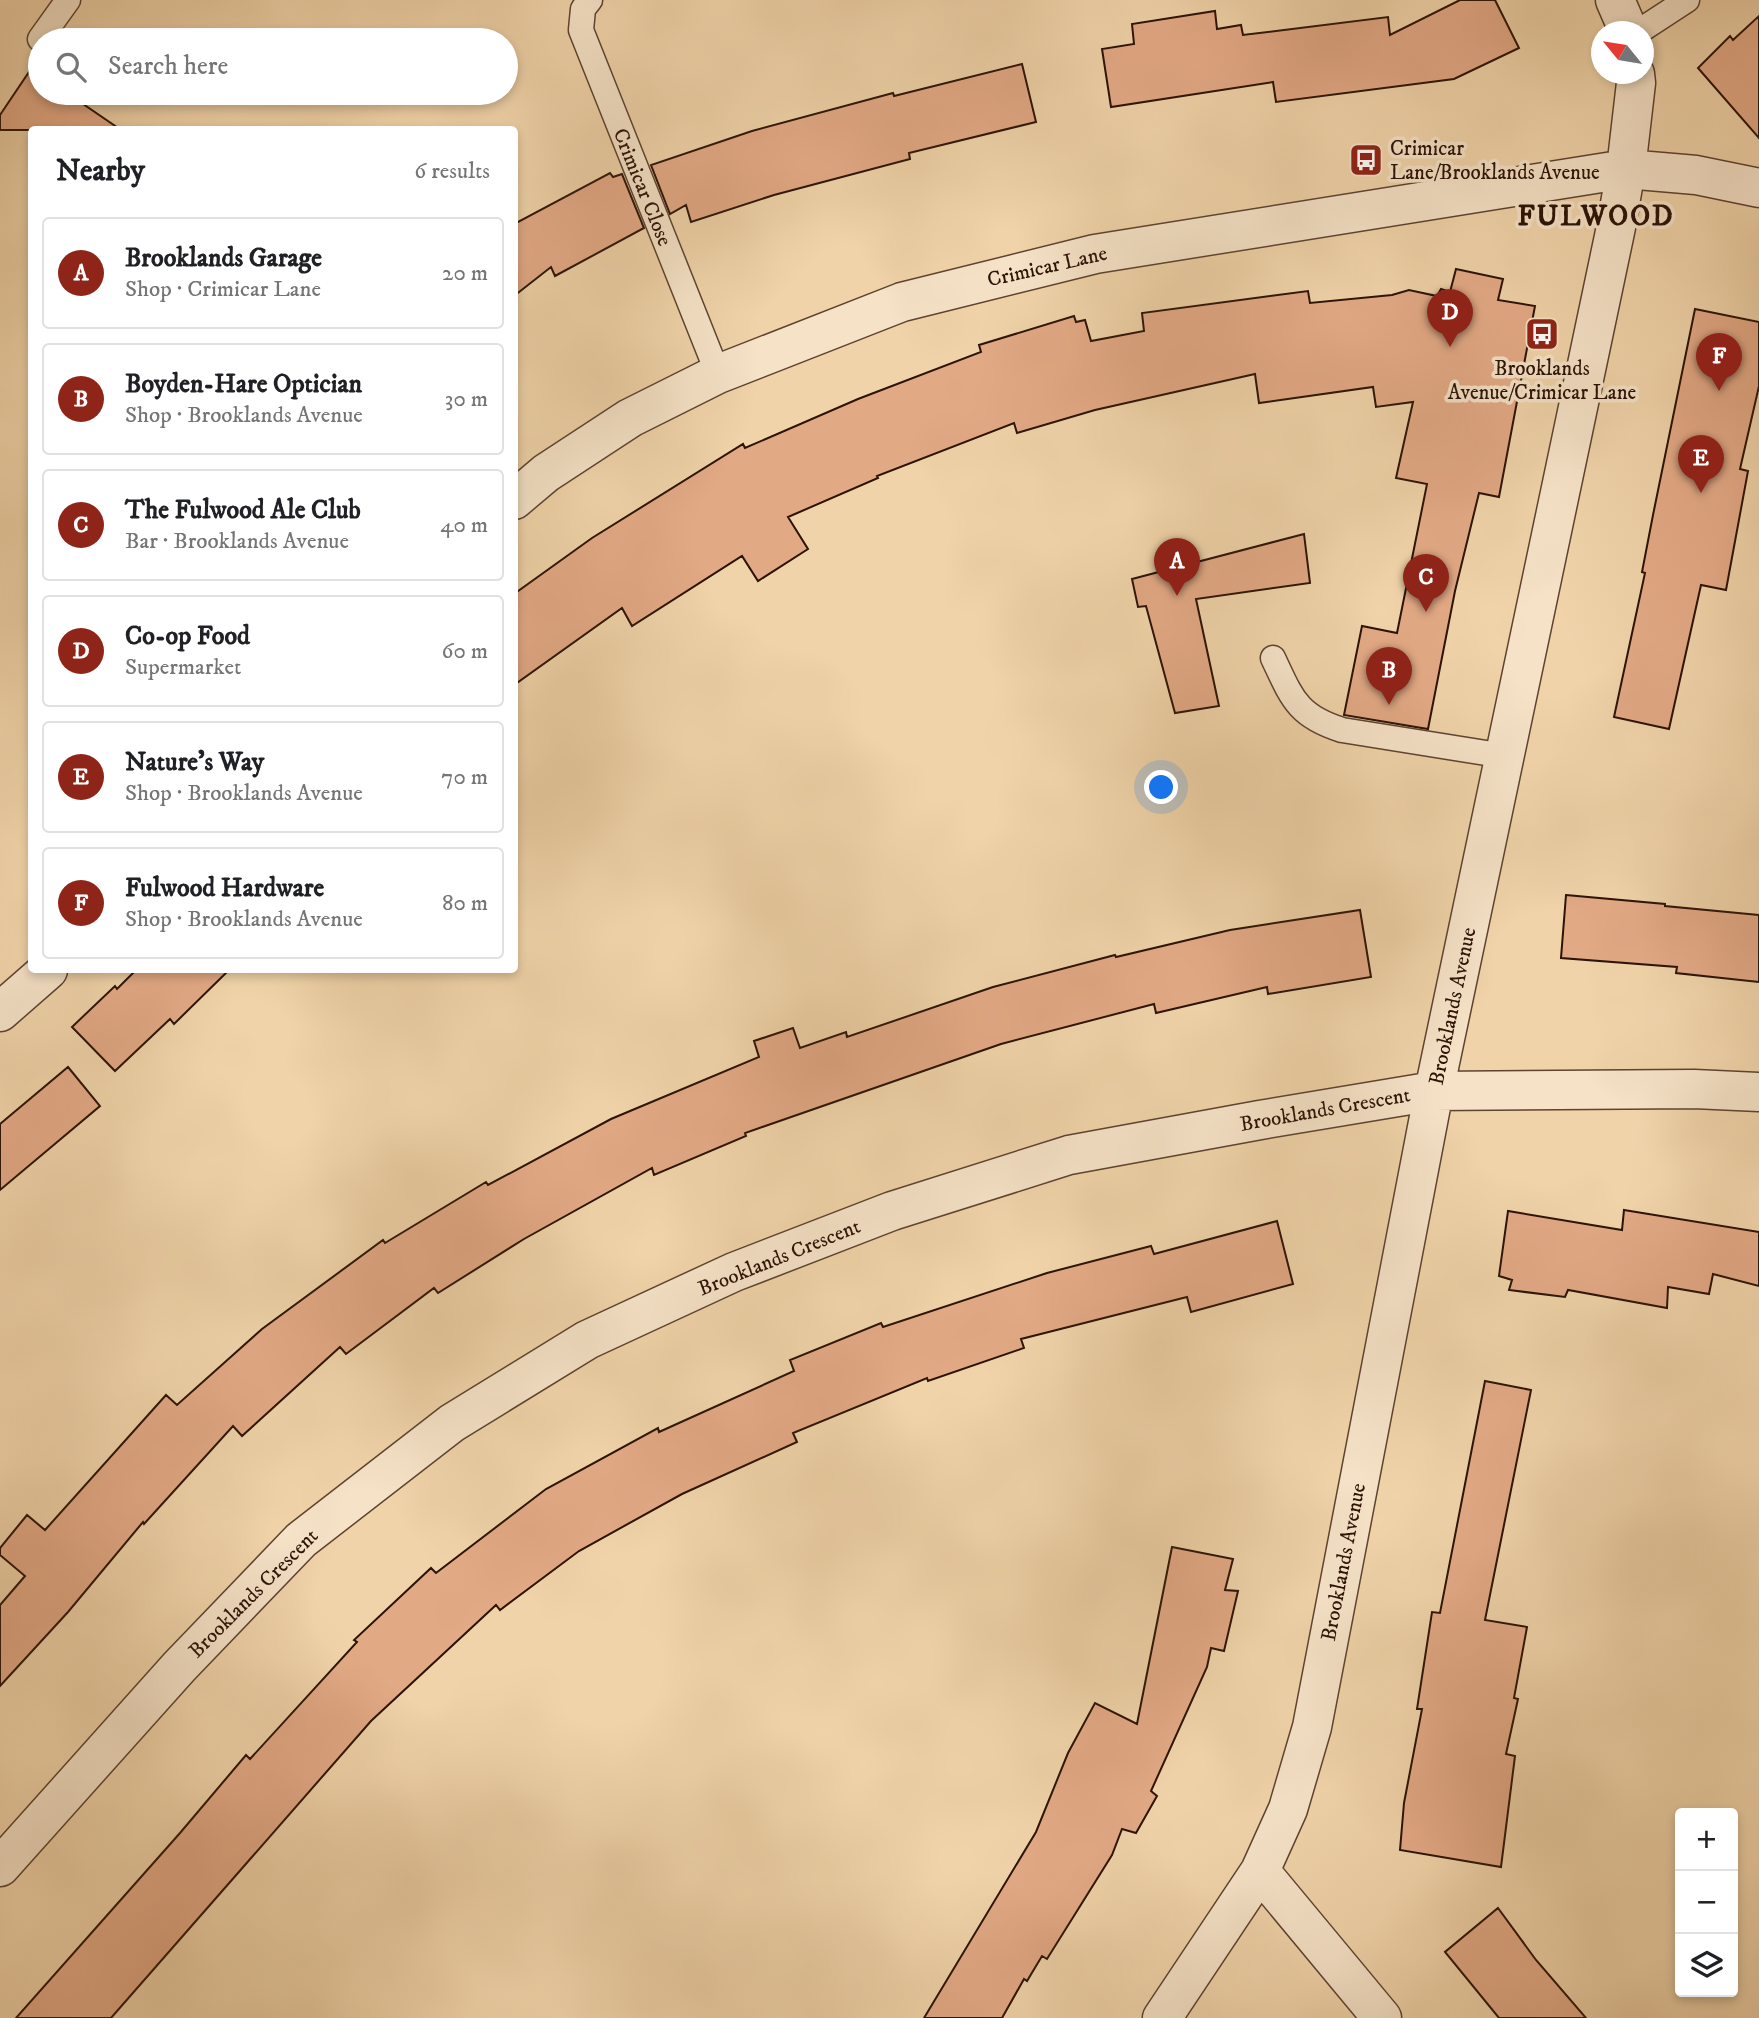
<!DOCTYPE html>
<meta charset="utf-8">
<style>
:root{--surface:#fff;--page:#f6f6f6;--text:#202124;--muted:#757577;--line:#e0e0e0;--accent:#8f2418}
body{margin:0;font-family:"IM FELL DW Pica",serif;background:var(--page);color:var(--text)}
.controls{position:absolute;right:21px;bottom:21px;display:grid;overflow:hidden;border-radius:7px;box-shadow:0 4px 10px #0003}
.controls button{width:63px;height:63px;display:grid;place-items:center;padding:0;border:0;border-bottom:2px solid var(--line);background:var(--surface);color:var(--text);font:35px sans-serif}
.compass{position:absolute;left:1591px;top:21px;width:63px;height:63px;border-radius:50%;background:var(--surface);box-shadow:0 4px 10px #0003;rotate:300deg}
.you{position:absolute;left:1162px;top:788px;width:24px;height:24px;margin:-18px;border:5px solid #fff;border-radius:50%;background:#1a73e8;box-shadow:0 0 0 10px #1a73e833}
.badge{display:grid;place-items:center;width:46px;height:46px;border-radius:50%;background:var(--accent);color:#fff;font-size:23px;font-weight:700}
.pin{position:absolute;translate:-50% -58px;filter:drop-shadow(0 2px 4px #0008)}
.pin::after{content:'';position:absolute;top:37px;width:24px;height:21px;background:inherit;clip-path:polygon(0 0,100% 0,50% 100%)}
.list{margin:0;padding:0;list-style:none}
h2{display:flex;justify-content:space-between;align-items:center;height:91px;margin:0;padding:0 28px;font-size:30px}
h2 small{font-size:23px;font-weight:400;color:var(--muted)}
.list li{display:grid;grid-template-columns:46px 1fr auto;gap:21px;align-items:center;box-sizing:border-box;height:112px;margin:0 14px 14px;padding:0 14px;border:2px solid var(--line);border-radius:7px}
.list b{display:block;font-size:26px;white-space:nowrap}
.list p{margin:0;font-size:23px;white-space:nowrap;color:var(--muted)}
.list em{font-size:23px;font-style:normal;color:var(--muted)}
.icon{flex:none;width:38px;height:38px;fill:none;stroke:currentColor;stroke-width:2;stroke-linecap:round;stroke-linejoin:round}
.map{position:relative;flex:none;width:1759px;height:2018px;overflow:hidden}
.search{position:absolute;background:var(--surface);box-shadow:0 4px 10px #0003;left:28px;top:28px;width:490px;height:77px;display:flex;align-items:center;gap:18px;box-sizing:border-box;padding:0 24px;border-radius:38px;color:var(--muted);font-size:26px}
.panel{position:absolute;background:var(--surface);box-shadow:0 4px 10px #0003;left:28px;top:126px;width:490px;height:847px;border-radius:7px}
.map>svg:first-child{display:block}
</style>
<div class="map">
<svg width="1759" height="2018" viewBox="0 0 1759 2018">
<rect width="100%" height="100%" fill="#f0d3a9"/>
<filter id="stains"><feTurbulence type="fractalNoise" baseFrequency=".00286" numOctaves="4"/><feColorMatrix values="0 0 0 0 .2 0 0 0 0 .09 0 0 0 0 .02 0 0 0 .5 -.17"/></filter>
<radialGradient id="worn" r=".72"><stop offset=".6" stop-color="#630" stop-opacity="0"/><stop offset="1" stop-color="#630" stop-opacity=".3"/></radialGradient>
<path fill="#e2a985" stroke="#2c1307" stroke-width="2" d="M 1460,0 L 1495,0 L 1519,48 L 1454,79 L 1276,102 L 1273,82 L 1111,107 L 1102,49 L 1134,44 L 1132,24 L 1215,11 L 1217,29 L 1241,25 L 1243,35 L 1388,17 L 1390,35 Z
M 1759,16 L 1759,138 L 1698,68 L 1730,36 L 1733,40 Z
M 1022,64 L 1036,122 L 909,153 L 910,159 L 774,195 L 691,222 L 686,205 L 670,214 L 651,165 L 752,131 L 893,93 L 894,96 Z
M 31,69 L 40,75 L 40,93 L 67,93 L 121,130 L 0,130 L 0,115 Z
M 610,173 L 613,177 L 622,174 L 644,228 L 555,276 L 551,267 L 514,296 L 514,224 Z
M 1456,269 L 1503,279 L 1498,300 L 1535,306 L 1499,497 L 1479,493 L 1455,591 L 1428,729 L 1344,715 L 1362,626 L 1397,633 L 1427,484 L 1396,478 L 1413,402 L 1376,407 L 1373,387 L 1259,403 L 1255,374 L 1095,410 L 1017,433 L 1014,423 L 877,476 L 878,478 L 788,517 L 808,549 L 758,581 L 742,556 L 632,626 L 622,608 L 514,685 L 514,594 L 592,538 L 743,444 L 745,448 L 858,399 L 981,352 L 979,345 L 1074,316 L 1076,322 L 1085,320 L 1091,341 L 1144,331 L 1142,313 L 1308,291 L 1310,303 L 1392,295 L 1409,290 L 1437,296 L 1441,289 L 1450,292 Z
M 1695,309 L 1759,322 L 1759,386 L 1740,469 L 1748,471 L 1726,590 L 1701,585 L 1669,729 L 1614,717 L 1645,573 L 1642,572 L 1653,515 Z
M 1304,534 L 1310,583 L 1196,599 L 1219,706 L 1175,713 L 1146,606 L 1138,607 L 1132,579 Z
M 1566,895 L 1665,904 L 1665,906 L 1759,915 L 1759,982 L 1676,973 L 1677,967 L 1561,958 Z
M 1360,910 L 1371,977 L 1268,994 L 1267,987 L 1156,1013 L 1154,1004 L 1001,1044 L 745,1133 L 746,1136 L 654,1175 L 652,1168 L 524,1239 L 438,1293 L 434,1288 L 346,1354 L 340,1347 L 242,1436 L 233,1426 L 144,1524 L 143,1522 L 68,1612 L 0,1686 L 0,1605 L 25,1576 L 0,1555 L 0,1548 L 27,1515 L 45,1530 L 166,1395 L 177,1405 L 262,1329 L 383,1240 L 385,1243 L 486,1182 L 488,1185 L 611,1119 L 759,1057 L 754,1041 L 793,1028 L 800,1048 L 846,1032 L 847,1037 L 993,987 L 1115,955 L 1116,957 L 1230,930 Z
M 136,970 L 229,970 L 174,1024 L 170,1019 L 115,1071 L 72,1027 L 115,986 L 117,989 Z
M 68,1067 L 100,1106 L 0,1190 L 0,1124 Z
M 1624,1210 L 1759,1232 L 1759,1286 L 1713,1274 L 1709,1294 L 1668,1287 L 1667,1308 L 1568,1290 L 1565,1297 L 1509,1290 L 1512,1280 L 1499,1276 L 1508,1211 L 1622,1230 Z
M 1277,1221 L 1293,1284 L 1191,1312 L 1187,1297 L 1021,1339 L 1024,1348 L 928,1381 L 927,1378 L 793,1433 L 797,1442 L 682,1494 L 579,1551 L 500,1610 L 496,1605 L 371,1721 L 111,2018 L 16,2018 L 180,1833 L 246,1755 L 250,1759 L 357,1642 L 354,1640 L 431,1568 L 436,1573 L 546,1489 L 658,1428 L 659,1432 L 794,1371 L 790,1360 L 881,1323 L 883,1327 L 1047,1273 L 1151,1246 L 1154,1254 Z
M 1485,1381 L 1531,1390 L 1485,1620 L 1527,1627 L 1514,1698 L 1518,1699 L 1506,1754 L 1515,1756 L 1501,1867 L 1400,1850 L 1404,1803 L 1422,1709 L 1417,1709 L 1432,1612 L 1440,1613 Z
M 1172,1547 L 1233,1559 L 1225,1590 L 1238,1591 L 1224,1651 L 1211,1648 L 1207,1667 L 1151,1791 L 1157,1796 L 1136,1833 L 1122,1829 L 1112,1855 L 1047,1959 L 1042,1956 L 1027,1981 L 1024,1979 L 1002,2018 L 924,2018 L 1036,1832 L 1068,1753 L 1095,1703 L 1137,1724 Z
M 1498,1908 L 1536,1960 L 1586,2018 L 1499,2018 L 1445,1952 Z"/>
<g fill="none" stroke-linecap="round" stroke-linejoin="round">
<defs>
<path id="service" d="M 590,0 L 583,9 L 581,30 L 718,374
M 1638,32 L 1687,0
M 40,39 L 68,0
M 1273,658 C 1292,698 1297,716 1342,730 L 1505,756"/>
<path id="minor" d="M 0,1867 L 179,1667 L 301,1540 L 452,1423 L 587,1340 L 734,1272 L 892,1211 L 1069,1155 L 1260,1120 L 1434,1091 L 1694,1089 L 1759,1092
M 1260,1871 L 1382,2018
M 1162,2018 L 1260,1871 L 1288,1809 L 1312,1727 L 1434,1091 L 1616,227 L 1626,169"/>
<path id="tertiary" d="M 1615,0 L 1629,32
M 1626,169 L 1636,83 L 1635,74
M 514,500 L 546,473 L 630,418 L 718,374 L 902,302 L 1095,254 L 1626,169 L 1696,175 L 1759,188
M 0,1012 L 48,970"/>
</defs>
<use href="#service" stroke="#5d4330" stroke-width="27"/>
<use href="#minor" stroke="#5d4330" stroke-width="41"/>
<use href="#tertiary" stroke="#5d4330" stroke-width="41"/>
<use href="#service" stroke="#f5e2c7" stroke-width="24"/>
<use href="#minor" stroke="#f5e2c7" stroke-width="38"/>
<use href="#tertiary" stroke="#f5e2c7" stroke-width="38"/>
</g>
<defs>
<symbol id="bus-square" viewBox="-11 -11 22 22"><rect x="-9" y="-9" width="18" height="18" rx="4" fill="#8f2418" stroke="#f5e2c7"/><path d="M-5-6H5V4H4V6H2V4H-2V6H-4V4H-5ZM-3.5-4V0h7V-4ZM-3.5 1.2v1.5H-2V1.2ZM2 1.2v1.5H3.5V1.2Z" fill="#fff"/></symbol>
</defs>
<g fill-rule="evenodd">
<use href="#bus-square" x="1347" y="141" width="38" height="38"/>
<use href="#bus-square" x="1523" y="315" width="38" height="38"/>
</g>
<g text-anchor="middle" stroke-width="7" stroke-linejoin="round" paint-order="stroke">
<g font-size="21" fill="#2c1307" stroke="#f5e2c7" text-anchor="start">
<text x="1390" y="155">Crimicar<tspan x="1390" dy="24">Lane/Brooklands Avenue</tspan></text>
<text x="1542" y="375" text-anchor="middle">Brooklands<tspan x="1542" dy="24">Avenue/Crimicar Lane</tspan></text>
</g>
<g font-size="21" fill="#2c1307" stroke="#f5e2c7">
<text transform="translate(643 187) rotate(68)" y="7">Crimicar Close</text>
<text transform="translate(1047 266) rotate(-13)" y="7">Crimicar Lane</text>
<text transform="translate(1452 1006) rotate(-78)" y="7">Brooklands Avenue</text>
<text transform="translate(1325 1109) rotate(-10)" y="7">Brooklands Crescent</text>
<text transform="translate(779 1257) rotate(-22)" y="7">Brooklands Crescent</text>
<text transform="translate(1343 1562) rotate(-79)" y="7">Brooklands Avenue</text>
<text transform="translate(253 1593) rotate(-45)" y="7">Brooklands Crescent</text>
</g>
<g font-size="28" font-weight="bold" letter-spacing="2" fill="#2c1307" stroke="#f5e2c7">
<text x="1596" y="225">FULWOOD</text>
</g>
</g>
<rect width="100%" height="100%" filter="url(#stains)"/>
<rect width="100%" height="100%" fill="url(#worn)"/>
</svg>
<div class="controls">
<button>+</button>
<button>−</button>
<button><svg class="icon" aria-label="layers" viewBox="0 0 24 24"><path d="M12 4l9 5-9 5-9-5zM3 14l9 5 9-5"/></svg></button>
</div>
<svg class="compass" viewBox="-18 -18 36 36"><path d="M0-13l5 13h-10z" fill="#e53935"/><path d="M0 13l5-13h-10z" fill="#757577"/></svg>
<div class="you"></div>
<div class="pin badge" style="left:1177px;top:596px">A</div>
<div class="pin badge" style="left:1389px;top:705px">B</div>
<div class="pin badge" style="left:1426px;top:612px">C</div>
<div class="pin badge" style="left:1450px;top:347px">D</div>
<div class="pin badge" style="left:1701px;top:493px">E</div>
<div class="pin badge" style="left:1719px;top:391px">F</div>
<div class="search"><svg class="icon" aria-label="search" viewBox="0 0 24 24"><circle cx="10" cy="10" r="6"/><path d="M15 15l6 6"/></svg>Search here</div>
<section class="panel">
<h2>Nearby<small>6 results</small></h2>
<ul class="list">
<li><span class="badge">A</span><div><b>Brooklands Garage</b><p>Shop · Crimicar Lane</p></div><em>20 m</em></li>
<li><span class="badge">B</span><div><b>Boyden-Hare Optician</b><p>Shop · Brooklands Avenue</p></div><em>30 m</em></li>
<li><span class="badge">C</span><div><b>The Fulwood Ale Club</b><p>Bar · Brooklands Avenue</p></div><em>40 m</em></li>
<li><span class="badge">D</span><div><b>Co-op Food</b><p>Supermarket</p></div><em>60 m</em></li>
<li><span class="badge">E</span><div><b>Nature's Way</b><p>Shop · Brooklands Avenue</p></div><em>70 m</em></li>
<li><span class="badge">F</span><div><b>Fulwood Hardware</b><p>Shop · Brooklands Avenue</p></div><em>80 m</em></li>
</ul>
</section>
</div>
